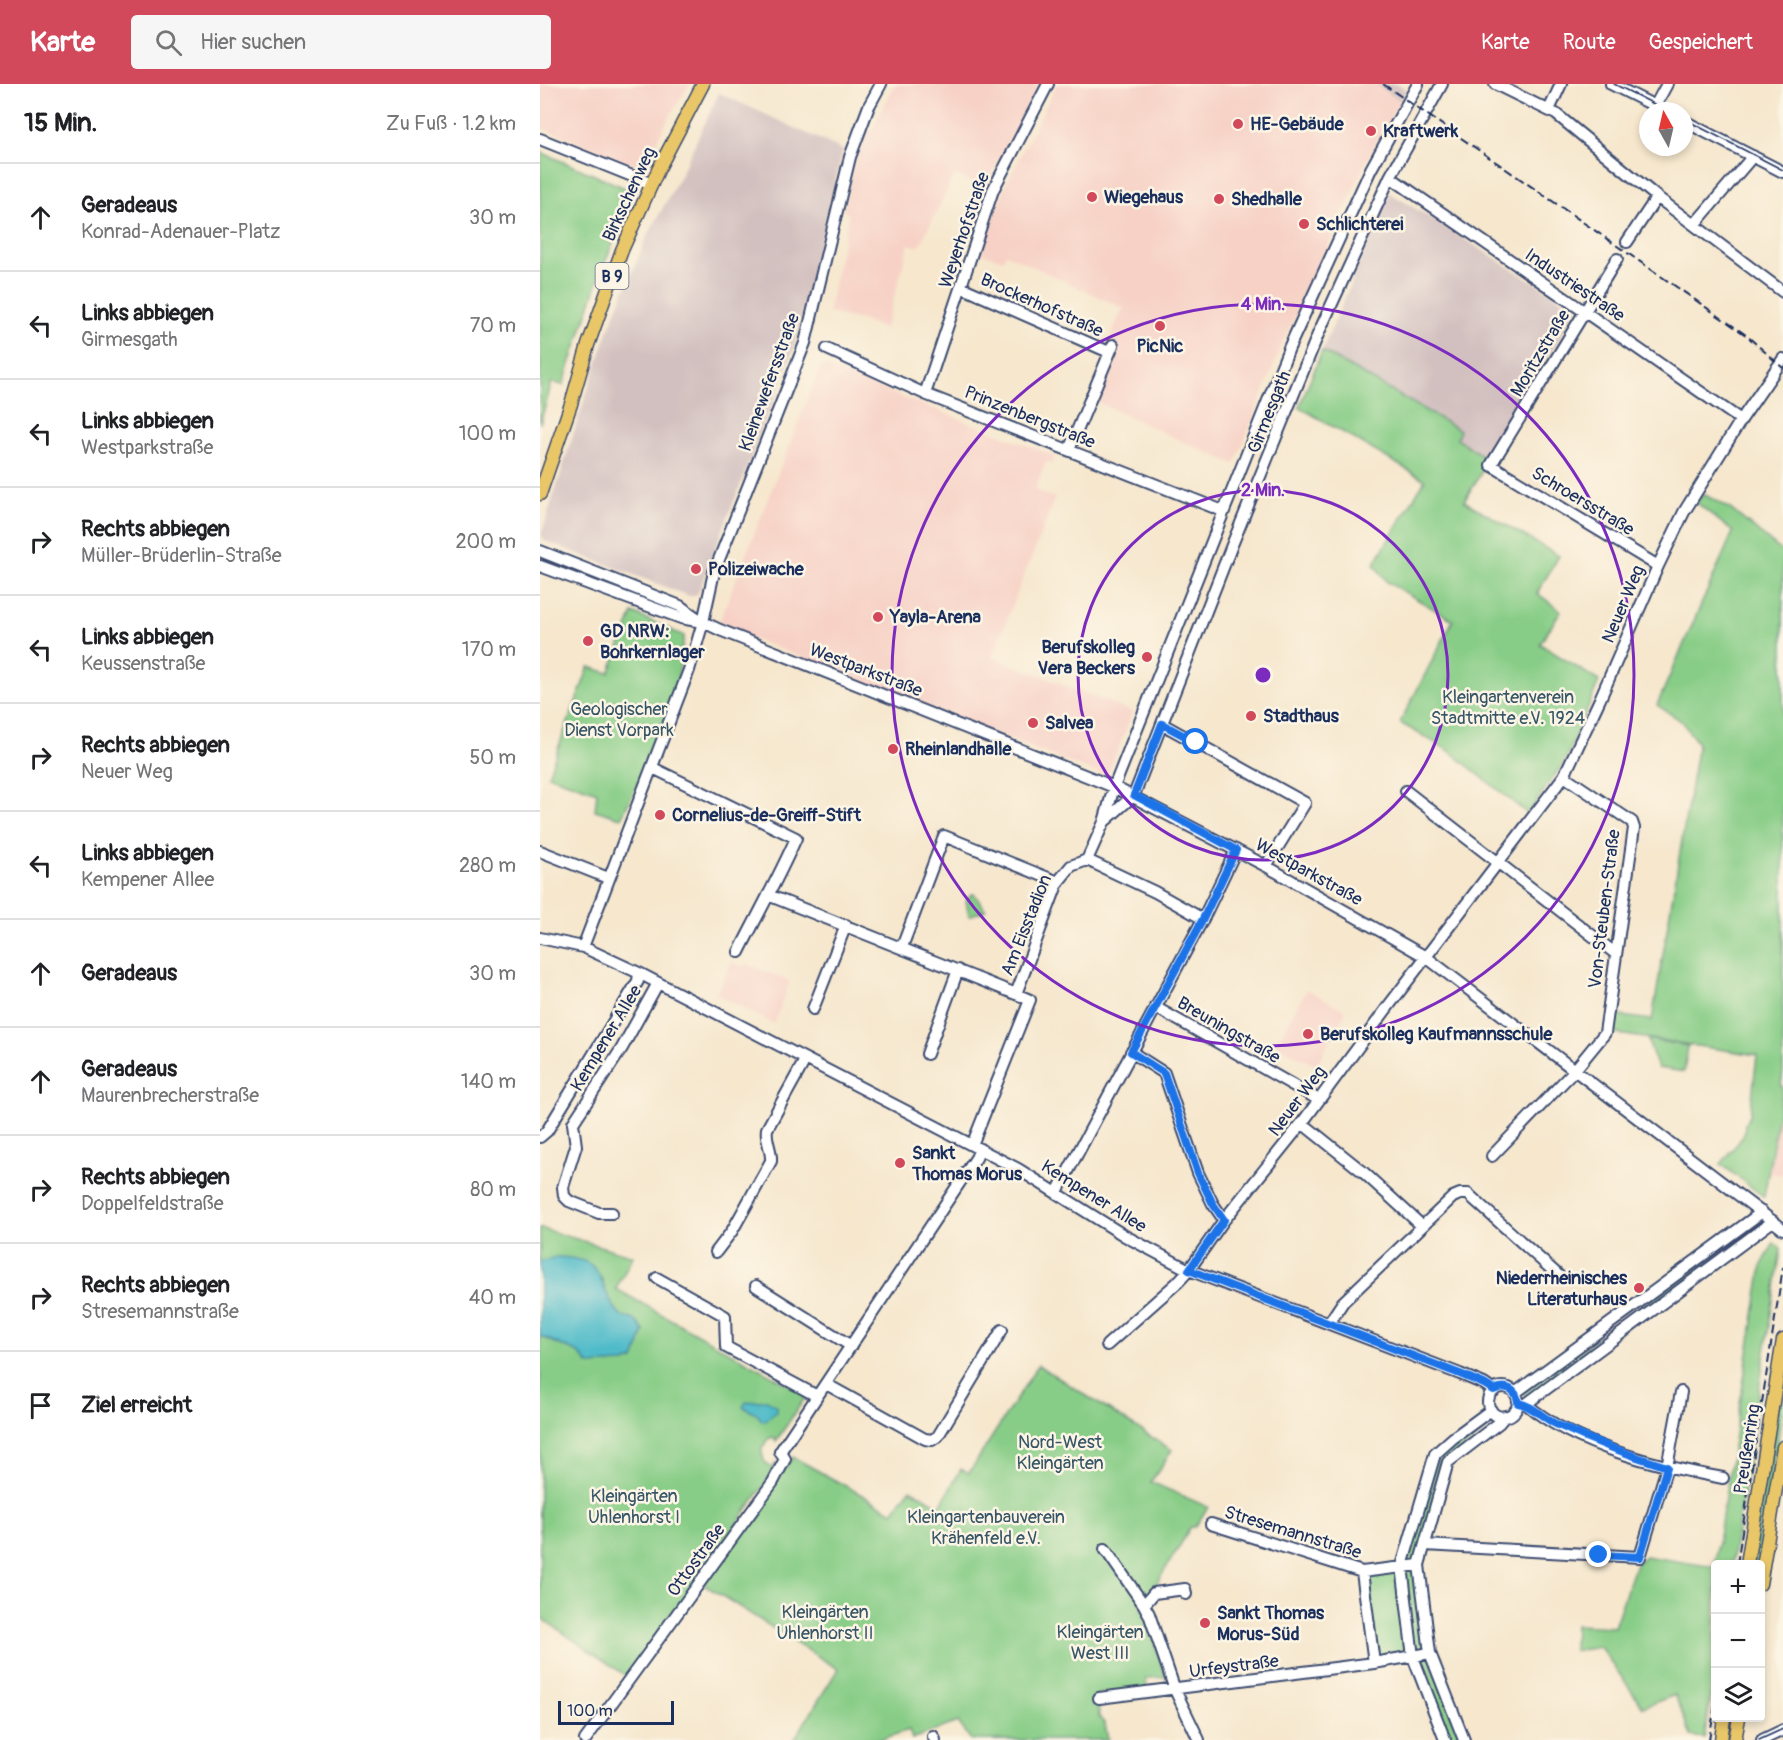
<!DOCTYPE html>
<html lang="de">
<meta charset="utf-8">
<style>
:root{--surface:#fff;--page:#f6f6f6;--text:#202124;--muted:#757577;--line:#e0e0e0;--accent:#d1495b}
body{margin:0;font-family:Pangolin,sans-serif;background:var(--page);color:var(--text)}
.controls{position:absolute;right:18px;bottom:18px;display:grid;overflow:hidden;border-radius:6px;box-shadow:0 3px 9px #0003}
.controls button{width:54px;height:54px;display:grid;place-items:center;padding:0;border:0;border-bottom:2px solid var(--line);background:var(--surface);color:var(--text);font:30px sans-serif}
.compass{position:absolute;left:1099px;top:18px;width:54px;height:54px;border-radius:50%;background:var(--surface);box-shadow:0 3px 9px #0003;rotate:352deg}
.scale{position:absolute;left:18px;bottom:15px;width:116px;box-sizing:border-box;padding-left:6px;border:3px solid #1b2f5e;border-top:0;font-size:16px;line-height:21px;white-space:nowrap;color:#1b2f5e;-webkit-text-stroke:4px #fcf5e5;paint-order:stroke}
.stop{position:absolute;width:18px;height:18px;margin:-14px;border:4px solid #1a73e8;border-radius:50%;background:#fff}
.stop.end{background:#1a73e8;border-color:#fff;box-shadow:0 2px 6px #0008}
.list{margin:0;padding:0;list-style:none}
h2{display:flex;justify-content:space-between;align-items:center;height:78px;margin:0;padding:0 24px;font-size:26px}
h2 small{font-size:20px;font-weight:400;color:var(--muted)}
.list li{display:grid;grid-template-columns:39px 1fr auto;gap:18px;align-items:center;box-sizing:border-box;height:108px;padding:0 24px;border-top:2px solid var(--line)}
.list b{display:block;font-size:22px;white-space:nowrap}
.list p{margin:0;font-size:20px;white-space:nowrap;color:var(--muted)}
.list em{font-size:20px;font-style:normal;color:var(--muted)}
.icon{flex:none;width:33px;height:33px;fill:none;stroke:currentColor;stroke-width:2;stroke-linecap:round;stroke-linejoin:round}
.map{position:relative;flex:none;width:1243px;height:1656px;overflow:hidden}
header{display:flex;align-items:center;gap:36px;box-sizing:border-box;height:84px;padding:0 30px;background:var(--accent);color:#fff}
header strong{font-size:28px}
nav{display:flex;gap:33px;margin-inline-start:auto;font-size:21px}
.search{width:420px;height:54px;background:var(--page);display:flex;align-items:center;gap:15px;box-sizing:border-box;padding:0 21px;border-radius:6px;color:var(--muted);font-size:22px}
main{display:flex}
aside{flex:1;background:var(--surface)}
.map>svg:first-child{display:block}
</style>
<header>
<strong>Karte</strong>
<div class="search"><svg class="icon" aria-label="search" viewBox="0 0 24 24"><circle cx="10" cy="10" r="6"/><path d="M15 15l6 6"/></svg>Hier suchen</div>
<nav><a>Karte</a><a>Route</a><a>Gespeichert</a></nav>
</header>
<main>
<aside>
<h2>15 Min.<small>Zu Fuß · 1.2 km</small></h2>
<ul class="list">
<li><svg class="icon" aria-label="ahead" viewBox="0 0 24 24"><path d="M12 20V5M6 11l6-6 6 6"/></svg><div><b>Geradeaus</b><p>Konrad-Adenauer-Platz</p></div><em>30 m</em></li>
<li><svg class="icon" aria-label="left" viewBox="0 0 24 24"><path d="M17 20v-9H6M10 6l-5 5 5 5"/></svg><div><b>Links abbiegen</b><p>Girmesgath</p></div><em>70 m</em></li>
<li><svg class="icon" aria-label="left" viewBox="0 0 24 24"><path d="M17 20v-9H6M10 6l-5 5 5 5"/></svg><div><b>Links abbiegen</b><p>Westparkstraße</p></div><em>100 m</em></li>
<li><svg class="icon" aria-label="right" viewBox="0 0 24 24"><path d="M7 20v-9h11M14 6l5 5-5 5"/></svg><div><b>Rechts abbiegen</b><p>Müller-Brüderlin-Straße</p></div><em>200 m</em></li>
<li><svg class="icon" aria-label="left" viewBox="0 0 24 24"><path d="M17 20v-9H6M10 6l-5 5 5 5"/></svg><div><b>Links abbiegen</b><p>Keussenstraße</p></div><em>170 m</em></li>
<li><svg class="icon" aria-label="right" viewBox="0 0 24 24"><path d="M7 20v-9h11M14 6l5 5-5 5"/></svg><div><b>Rechts abbiegen</b><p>Neuer Weg</p></div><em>50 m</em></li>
<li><svg class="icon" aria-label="left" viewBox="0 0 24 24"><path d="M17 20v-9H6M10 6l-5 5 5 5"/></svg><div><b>Links abbiegen</b><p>Kempener Allee</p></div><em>280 m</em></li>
<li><svg class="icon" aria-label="ahead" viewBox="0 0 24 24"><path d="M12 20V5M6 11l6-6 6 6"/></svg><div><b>Geradeaus</b></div><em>30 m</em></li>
<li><svg class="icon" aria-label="ahead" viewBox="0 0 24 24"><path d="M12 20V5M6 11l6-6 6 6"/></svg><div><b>Geradeaus</b><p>Maurenbrecherstraße</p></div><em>140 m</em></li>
<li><svg class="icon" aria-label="right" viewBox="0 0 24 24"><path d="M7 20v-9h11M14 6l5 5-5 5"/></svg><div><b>Rechts abbiegen</b><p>Doppelfeldstraße</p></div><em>80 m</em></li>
<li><svg class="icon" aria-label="right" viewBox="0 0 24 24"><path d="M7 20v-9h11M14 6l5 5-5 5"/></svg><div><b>Rechts abbiegen</b><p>Stresemannstraße</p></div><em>40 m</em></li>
<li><svg class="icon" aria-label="arrive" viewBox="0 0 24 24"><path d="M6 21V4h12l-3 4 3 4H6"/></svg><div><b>Ziel erreicht</b></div></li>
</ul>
</aside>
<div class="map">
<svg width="1243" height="1656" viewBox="0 0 1243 1656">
<rect width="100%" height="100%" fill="#fcf5e5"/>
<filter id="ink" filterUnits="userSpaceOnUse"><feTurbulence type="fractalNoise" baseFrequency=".0167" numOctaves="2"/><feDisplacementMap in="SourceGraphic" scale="12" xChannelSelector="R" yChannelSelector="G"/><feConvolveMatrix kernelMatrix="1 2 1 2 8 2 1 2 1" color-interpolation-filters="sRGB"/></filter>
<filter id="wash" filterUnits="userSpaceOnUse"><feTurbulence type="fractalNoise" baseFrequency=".008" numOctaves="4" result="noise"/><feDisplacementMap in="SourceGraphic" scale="24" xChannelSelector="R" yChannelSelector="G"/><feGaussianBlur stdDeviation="1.35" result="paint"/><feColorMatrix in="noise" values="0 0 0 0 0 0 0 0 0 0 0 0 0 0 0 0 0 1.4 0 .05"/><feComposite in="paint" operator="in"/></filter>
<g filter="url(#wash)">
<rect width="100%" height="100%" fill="#f6e7cd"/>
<path fill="#f7d1c6" d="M 0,0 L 150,0 L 128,35 L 107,76 L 103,80 L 95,81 L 0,43 Z
M 355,0 L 498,0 L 445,105 L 415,90 L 379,163 L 369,160 L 345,245 L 322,236 L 288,229 L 309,130 L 303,127 L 316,72 L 325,45 L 331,48 Z
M 517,0 L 835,0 L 860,17 L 828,74 L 741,263 L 695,380 L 661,366 L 555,317 L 578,265 L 567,260 L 583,224 L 466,170 L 463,176 L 441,169 L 465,102 Z
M 281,281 L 515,372 L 512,380 L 506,378 L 495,406 L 515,414 L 452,573 L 593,628 L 567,693 L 178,541 Z
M 192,878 L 203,883 L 205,879 L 250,897 L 234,940 L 176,910 Z
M 767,905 L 806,927 L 776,982 L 736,960 Z
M 1243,987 L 1243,1091 L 1227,1089 L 1243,1003 L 1240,1002 Z"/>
<path fill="#d2bfbf" d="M 835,0 L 857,0 L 867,6 L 860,17 Z
M 179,9 L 303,66 L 255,262 L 158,509 L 154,512 L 149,512 L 5,457 L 1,451 L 42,323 L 70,242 L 105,157 L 140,92 Z
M 850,109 L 1037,225 L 949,376 L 917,355 L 920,346 L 782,267 Z"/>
<path fill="#88cd87" stroke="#527e72" stroke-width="1.5" d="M 0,68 L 85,104 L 91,110 L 90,118 L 61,188 L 23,301 L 12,298 L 0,340 Z
M 782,267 L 920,346 L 917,355 L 949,376 L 924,417 L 1019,472 L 997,509 L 1021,527 L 1000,560 L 1059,597 L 1026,675 L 988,730 L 908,666 L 860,639 L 913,536 L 847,498 L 834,480 L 885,396 L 759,323 Z
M 1163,410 L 1189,424 L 1243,468 L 1243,987 L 1241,1002 L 1243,1003 L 1224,1113 L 1181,1080 L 1204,1051 L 1205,1040 L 1210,1031 L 1217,971 L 1072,949 L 1074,931 L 1112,936 L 1158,660 C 1154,652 1146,647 1144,639 L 1117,621 L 1193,448 L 1157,419 Z
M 93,529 L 144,552 L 133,630 L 81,734 L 55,726 L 57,708 L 8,691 L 49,583 L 69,589 Z
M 431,810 L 434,810 L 446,826 L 429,832 L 426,817 Z
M 1107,955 L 1148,962 L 1144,988 L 1118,984 Z
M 1221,1133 L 1228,1139 L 992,1312 L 985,1314 L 984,1308 Z
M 0,1144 L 93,1172 L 76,1205 L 267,1311 L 236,1357 L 233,1353 L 228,1355 L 222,1364 C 222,1374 224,1380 233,1384 L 236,1379 L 238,1380 L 232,1390 L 88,1593 L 0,1533 L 0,1252 L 39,1269 L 49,1280 L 84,1279 L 94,1276 L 104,1247 C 93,1234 96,1240 84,1234 C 72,1228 65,1207 62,1195 L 16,1173 L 0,1178 Z
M 1234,1159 L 1241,1165 L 1192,1480 L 1176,1480 L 1175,1589 L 1164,1654 L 1151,1652 L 1135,1611 L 1103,1623 L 1060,1563 L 1034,1567 L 1035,1541 L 1074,1543 L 1096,1480 L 1105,1472 L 1174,1483 L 1222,1181 Z
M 1243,1274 L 1243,1323 L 1218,1480 L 1211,1480 Z
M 498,1281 L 632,1366 L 611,1398 L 668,1423 L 655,1443 L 651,1443 L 615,1502 L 600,1521 L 606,1534 L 626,1593 L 606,1594 L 607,1605 L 558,1610 L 559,1633 L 565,1640 L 568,1656 L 431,1656 L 418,1638 L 372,1655 L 369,1646 L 338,1656 L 254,1656 L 298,1585 L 163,1500 L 253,1373 L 353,1428 L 370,1405 L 400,1422 L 421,1385 L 429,1389 Z
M 950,1331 L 956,1337 L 908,1378 L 881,1484 L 888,1569 L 921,1656 L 908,1656 L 878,1575 L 864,1569 L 836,1572 L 825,1489 L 864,1484 L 896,1372 Z"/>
<path fill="#4fbbc9" stroke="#357594" stroke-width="1.5" d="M 16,1173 C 71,1174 53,1198 78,1228 C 83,1235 88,1233 94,1236 C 98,1238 101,1244 104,1247 L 94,1276 L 84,1279 L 49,1281 L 39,1269 L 0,1252 L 0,1178 Z
M 227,1316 L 236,1322 L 236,1328 L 226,1336 L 222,1337 L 218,1331 L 203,1323 L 206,1318 Z"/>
</g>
<g filter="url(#ink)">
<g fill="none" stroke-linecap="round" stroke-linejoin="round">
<defs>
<path id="minor" d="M 955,0 L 1016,30 L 1117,113 L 1243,208
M 1071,0 L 1125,27
M 1115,22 L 1127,0
M 1009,26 L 1021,0
M 1144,37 L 1243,88
M 0,55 L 112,100
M 850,93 L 1201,336
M 1154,141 L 1213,72
M 1087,158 L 1117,113
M 1077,175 L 951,381 L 1118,482
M 421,203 L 569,268
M 287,265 L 385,310 L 683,427
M 385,310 L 453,106 L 508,0
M 529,366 L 573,261
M 0,467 L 140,522 L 163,538 L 180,546 L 574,703 L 726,782 L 886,873 L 1243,1145
M 0,482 L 141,534 L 157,537
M 622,640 L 765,719 L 726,782
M 113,684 L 256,754 C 239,793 218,830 199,868
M 866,707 L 1076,870
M 565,737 L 594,711 L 692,461 L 779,248 L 850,93 L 902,0
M 0,767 L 68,794
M 547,776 L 615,808 L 663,835
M 228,811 L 476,910
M 0,854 L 43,863 L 99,889 L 478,1085 L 585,1152 L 649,1186 L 920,1290 L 944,1300 L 954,1307
M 43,863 L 149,586 L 163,538 L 174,488 L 265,259 L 310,73 L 329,22 L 341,0
M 362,863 L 404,752 L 518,798
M 615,923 L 779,1016
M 273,925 L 306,841
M 591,968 L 624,989 L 658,1089 L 673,1120 L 684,1136
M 387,970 L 418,886
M 762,1039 L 822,1087 L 882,1142
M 0,1053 L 7,1047 L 98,897 L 99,889
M 432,1061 L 490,916 L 476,910 L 518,798 L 531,782 L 547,776 L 564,738 L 574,703 L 749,264 L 831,85 L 878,0
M 952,1072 L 1034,987 L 1065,949 L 1094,744 L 1092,738 L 1024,692
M 517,1108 L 663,835 L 696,766
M 72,1129 L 59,1129 L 29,1117 L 24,1112 L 23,1103 L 36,1062 L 33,1039 L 82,964 L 118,899
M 176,1168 L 192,1147 L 231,1077 C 232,1066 225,1056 227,1045 L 265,976
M 117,1194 L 185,1232 L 186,1263 L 277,1312
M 216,1202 L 311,1262
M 789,1239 L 803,1218 L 913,1113 L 920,1110 L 928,1110 L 1019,1192
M 567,1261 L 638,1198 L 649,1186 L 684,1136 L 762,1039 L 850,920 L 1024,692 L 1060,615 L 1118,482 L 1144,428 L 1201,336 L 1243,275
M 286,1300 L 385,1355 L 392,1356 L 398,1352 L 462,1246
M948 1318a15 15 0 1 1 30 0a15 15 0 1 1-30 0Z
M 975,1309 L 1222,1128
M 978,1319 L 986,1320 L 1233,1137
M 986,1320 C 1037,1363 1118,1382 1183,1394
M 671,1440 L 822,1488 L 879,1481
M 885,1461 L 1100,1473 L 1127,1383 L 1141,1308
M 565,1465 L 604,1521
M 822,1488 L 834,1579 L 890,1569
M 646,1510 L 645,1505 L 614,1509 L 604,1521 L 609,1530 L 635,1606 L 659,1656
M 559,1614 L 834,1579
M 393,1652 L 395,1656
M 45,1656 L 233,1398 L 245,1375 L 240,1368 L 436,1074 L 440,1065
M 905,1656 L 873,1573 L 862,1482 L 895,1370 L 913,1354 L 951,1326
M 924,1656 L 890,1569 L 879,1481 L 908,1378 L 959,1339 L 965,1332
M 1222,1656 L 1243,1646"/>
<path id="major" d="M 0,410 L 31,320 L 48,261 L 82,166 L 119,84 L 163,0
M 1207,1480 L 1243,1256
M 1220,1500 L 1243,1363
M 1181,1656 L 1184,1634
M 1195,1656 L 1199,1634"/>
</defs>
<use href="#minor" stroke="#3c4b6f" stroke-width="14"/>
<use href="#major" stroke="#3c4b6f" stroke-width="15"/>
<use href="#minor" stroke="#fff" stroke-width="10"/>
<use href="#major" stroke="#e9c769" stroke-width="12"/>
<path stroke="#1b2f5e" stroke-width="1.5" d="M 1074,0 L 1128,27
M 1144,35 L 1243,86
M 1219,1656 L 1243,1645"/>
<path stroke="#1b2f5e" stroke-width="2" stroke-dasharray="9 4.5" stroke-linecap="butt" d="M 843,0 L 1206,251 L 1243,284
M 1197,1480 L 1243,1183
M 1169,1656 L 1176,1615"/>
</g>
</g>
<g fill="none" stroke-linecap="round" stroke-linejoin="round" filter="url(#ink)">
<path stroke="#1a73e8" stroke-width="8" d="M 656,658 L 622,640 L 594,711 L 696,766 L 663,835 L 591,968 L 624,989 L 658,1089 L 673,1120 L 684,1136 L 649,1186 L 920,1290 L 944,1300 L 954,1306 C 966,1300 977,1305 978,1319 C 992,1321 1004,1335 1018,1341 C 1054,1358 1089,1371 1127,1383 L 1100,1473 L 1059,1471"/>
</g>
<g fill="none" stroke="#7b2cbf" stroke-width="3">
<circle cx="723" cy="591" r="185"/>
<circle cx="723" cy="591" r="371"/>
</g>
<g fill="#d1495b" stroke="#fcf5e5" stroke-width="2">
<circle cx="698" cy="40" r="6"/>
<circle cx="831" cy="47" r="6"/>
<circle cx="552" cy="113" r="6"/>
<circle cx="679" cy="115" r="6"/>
<circle cx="764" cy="140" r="6"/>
<circle cx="620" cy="242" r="6"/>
<circle cx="156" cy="485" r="6"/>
<circle cx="338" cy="533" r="6"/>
<circle cx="48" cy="557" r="6"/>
<circle cx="607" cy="573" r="6"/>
<circle cx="711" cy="632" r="6"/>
<circle cx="493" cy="639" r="6"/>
<circle cx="353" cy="665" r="6"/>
<circle cx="120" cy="731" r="6"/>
<circle cx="768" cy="950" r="6"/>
<circle cx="360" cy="1079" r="6"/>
<circle cx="1099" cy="1204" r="6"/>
<circle cx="665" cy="1539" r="6"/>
</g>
<g text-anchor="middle" stroke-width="5" stroke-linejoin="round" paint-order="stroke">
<rect fill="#fcf5e5" stroke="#5e6a86" stroke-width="1.5" x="55.5" y="179" width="33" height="26" rx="4.5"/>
<g font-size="16" font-weight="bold" fill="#1b2f5e">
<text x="72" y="198">B 9</text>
</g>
<g font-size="18" font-weight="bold" fill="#1b2f5e" stroke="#fcf5e5" text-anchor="start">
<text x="710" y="46">HE-Gebäude</text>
<text x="843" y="53">Kraftwerk</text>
<text x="564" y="119">Wiegehaus</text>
<text x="691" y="121">Shedhalle</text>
<text x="776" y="146">Schlichterei</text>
<text x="620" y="268" text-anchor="middle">PicNic</text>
<text x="168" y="491">Polizeiwache</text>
<text x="350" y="539">Yayla-Arena</text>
<text x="60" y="553">GD NRW:<tspan x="60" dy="21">Bohrkernlager</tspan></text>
<text x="595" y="569" text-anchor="end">Berufskolleg<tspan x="595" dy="21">Vera Beckers</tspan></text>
<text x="723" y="638">Stadthaus</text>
<text x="505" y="645">Salvea</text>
<text x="365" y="671">Rheinlandhalle</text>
<text x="132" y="737">Cornelius-de-Greiff-Stift</text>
<text x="780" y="956">Berufskolleg Kaufmannsschule</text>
<text x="372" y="1075">Sankt<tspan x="372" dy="21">Thomas Morus</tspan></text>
<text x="1087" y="1200" text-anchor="end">Niederrheinisches<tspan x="1087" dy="21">Literaturhaus</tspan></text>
<text x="677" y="1535">Sankt Thomas<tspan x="677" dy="21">Morus-Süd</tspan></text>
</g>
<g font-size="18" fill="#1b2f5e" stroke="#fcf5e5">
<text transform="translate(89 110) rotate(-65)" y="6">Birkschenweg</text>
<text transform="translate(424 146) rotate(-71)" y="6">Weyerhofstraße</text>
<text transform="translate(1035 201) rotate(34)" y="6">Industriestraße</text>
<text transform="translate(502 221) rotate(24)" y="6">Brockerhofstraße</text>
<text transform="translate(1000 269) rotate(-59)" y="6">Moritzstraße</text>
<text transform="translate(229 298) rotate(-70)" y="6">Kleinewefersstraße</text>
<text transform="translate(729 328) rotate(-68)" y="6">Girmesgath</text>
<text transform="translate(490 333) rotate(22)" y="6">Prinzenbergstraße</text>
<text transform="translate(1043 417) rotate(31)" y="6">Schroersstraße</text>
<text transform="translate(1083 520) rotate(-67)" y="6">Neuer Weg</text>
<text transform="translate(326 586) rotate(21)" y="6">Westparkstraße</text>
<text transform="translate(769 788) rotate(29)" y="6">Westparkstraße</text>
<text transform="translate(1064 825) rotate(-83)" y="6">Von-Steuben-Straße</text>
<text transform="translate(486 841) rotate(-68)" y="6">Am Eisstadion</text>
<text transform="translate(689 946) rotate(30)" y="6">Breuningstraße</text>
<text transform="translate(66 954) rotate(-59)" y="6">Kempener Allee</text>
<text transform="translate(757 1017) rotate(-53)" y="6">Neuer Weg</text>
<text transform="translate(554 1112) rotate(32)" y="6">Kempener Allee</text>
<text transform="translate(1207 1365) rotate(-81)" y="6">Preußenring</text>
<text transform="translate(753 1448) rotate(17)" y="6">Stresemannstraße</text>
<text transform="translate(156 1476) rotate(-54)" y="6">Ottostraße</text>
<text transform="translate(694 1582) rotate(-7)" y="6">Urfeystraße</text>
</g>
<g font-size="18" fill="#365668" stroke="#fcf5e5">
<text x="968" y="619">Kleingartenverein<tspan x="968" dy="21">Stadtmitte e.V. 1924</tspan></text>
<text x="79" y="631">Geologischer<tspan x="79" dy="21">Dienst Vorpark</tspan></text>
<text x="520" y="1364">Nord-West<tspan x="520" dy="21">Kleingärten</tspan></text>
<text x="94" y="1418">Kleingärten<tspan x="94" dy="21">Uhlenhorst I</tspan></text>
<text x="446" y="1439">Kleingartenbauverein<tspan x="446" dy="21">Krähenfeld e.V.</tspan></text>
<text x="285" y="1534">Kleingärten<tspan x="285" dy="21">Uhlenhorst II</tspan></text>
<text x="560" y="1554">Kleingärten<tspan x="560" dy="21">West III</tspan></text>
</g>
</g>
<circle cx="723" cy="591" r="9" fill="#7b2cbf" stroke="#fcf5e5" stroke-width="3"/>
<g font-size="18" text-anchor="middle" font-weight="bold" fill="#7b2cbf" stroke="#fcf5e5" stroke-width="5" stroke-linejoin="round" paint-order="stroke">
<text x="723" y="226">4 Min.</text>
<text x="723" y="412">2 Min.</text>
</g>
</svg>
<div class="controls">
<button>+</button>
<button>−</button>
<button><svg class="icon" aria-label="layers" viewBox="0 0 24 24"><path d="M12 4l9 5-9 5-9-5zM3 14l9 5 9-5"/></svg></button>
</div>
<svg class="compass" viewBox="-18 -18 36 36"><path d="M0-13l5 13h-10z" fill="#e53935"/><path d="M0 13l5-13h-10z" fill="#757577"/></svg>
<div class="scale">100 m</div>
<div class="stop" style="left:656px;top:658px"></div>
<div class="stop end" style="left:1059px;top:1471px"></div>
</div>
</main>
